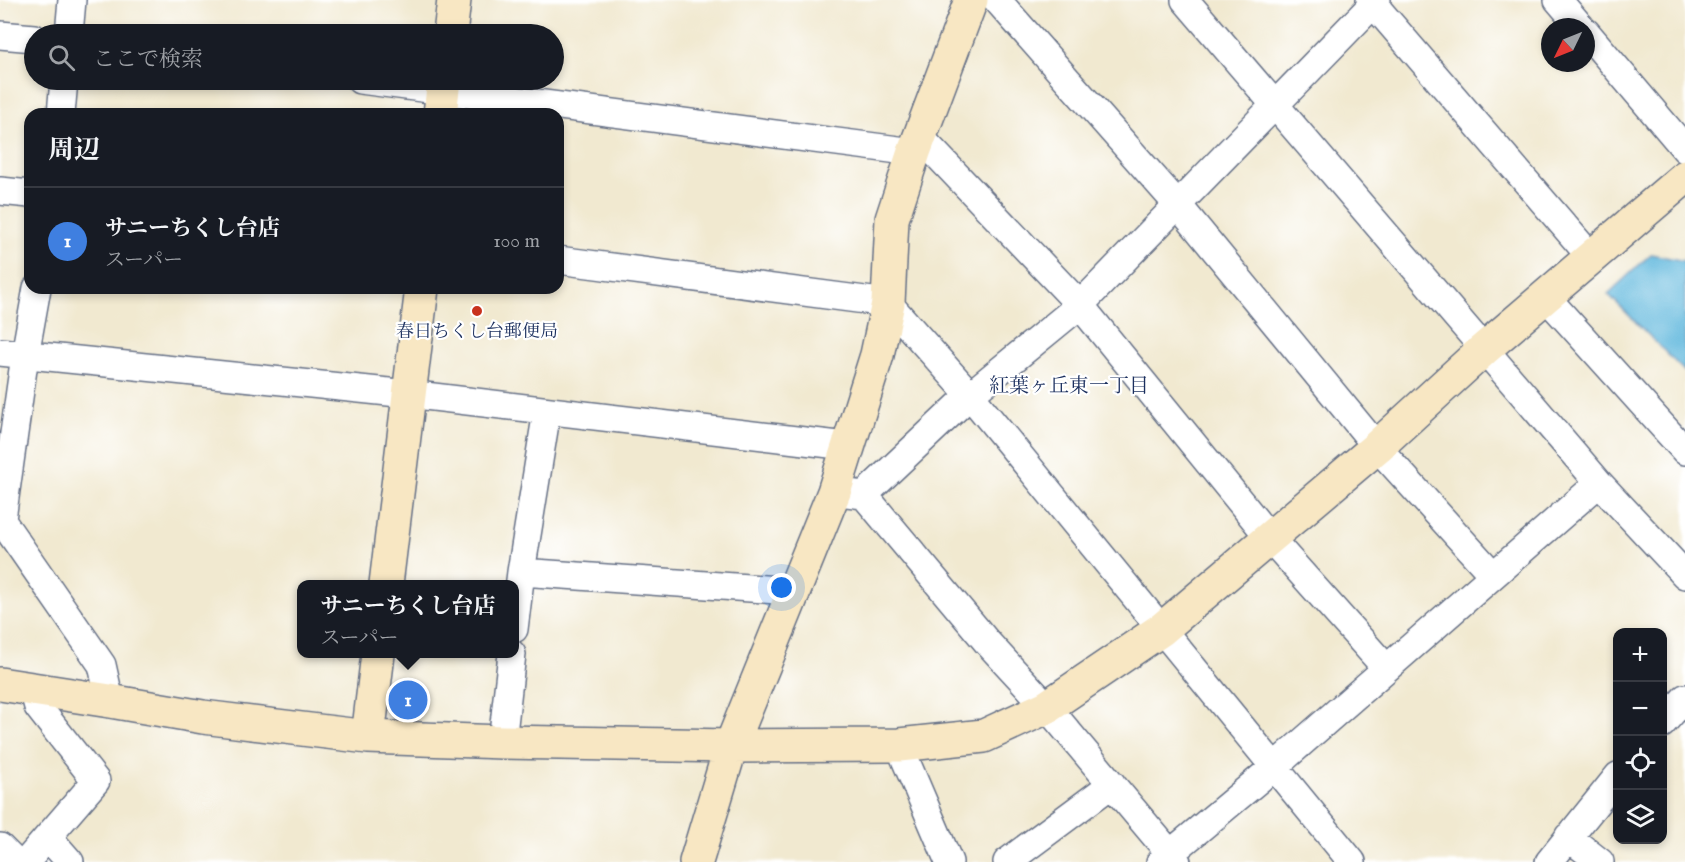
<!DOCTYPE html>
<html lang="ja">
<meta charset="utf-8">
<style>
:root{--surface:#171b24;--page:#20242c;--text:#f1f3f6;--muted:#9ea1a6;--line:#363941;--accent:#0f766e}
body{margin:0;font-family:"IM FELL English","Noto Serif JP",serif;background:var(--page);color:var(--text)}
.controls{position:absolute;right:18px;bottom:18px;display:grid;overflow:hidden;border-radius:12px;box-shadow:0 3px 9px #0003}
.controls button{width:54px;height:54px;display:grid;place-items:center;padding:0;border:0;border-bottom:2px solid var(--line);background:var(--surface);color:var(--text);font:30px sans-serif}
.compass{position:absolute;left:1541px;top:18px;width:54px;height:54px;border-radius:50%;background:var(--surface);box-shadow:0 3px 9px #0003;rotate:227deg}
.you{position:absolute;left:782px;top:588px;width:21px;height:21px;margin:-15px;border:4px solid #fff;border-radius:50%;background:#1a73e8;box-shadow:0 0 0 9px #1a73e833}
.badge{display:grid;place-items:center;width:39px;height:39px;border-radius:50%;background:var(--accent);color:#fff;font-size:20px;font-weight:700}
.pin{position:absolute;translate:-50% -50%;border:3px solid #fff;box-shadow:0 2px 6px #0006}
.popup{position:absolute;left:297px;top:580px;width:222px;height:78px;box-sizing:border-box;display:grid;place-content:center;border-radius:12px;background:var(--surface);filter:drop-shadow(0 2px 4px #0005);font-size:20px;white-space:nowrap;color:var(--muted)}
.popup b{font-size:22px;color:var(--text)}
.popup::after{content:'';position:absolute;left:50%;top:100%;margin-left:-12px;border:12px solid transparent;border-top-color:var(--surface)}
.list{margin:0;padding:0;list-style:none}
h2{display:flex;justify-content:space-between;align-items:center;height:78px;margin:0;padding:0 24px;font-size:26px}
h2 small{font-size:20px;font-weight:400;color:var(--muted)}
.list li{display:grid;grid-template-columns:39px 1fr auto;gap:18px;align-items:center;box-sizing:border-box;height:108px;padding:0 24px;border-top:2px solid var(--line)}
.list b{display:block;font-size:22px;white-space:nowrap}
.list p{margin:0;font-size:20px;white-space:nowrap;color:var(--muted)}
.list em{font-size:20px;font-style:normal;color:var(--muted)}
.icon{flex:none;width:33px;height:33px;fill:none;stroke:currentColor;stroke-width:2;stroke-linecap:round;stroke-linejoin:round}
.map{position:relative;flex:none;width:1685px;height:862px;overflow:hidden}
.search{position:absolute;background:var(--surface);box-shadow:0 3px 9px #0003;left:24px;top:24px;width:540px;height:66px;display:flex;align-items:center;gap:15px;box-sizing:border-box;padding:0 21px;border-radius:33px;color:var(--muted);font-size:22px}
.panel{position:absolute;background:var(--surface);box-shadow:0 3px 9px #0003;left:24px;top:108px;width:540px;height:186px;border-radius:18px}
.map>svg:first-child{display:block}
</style>
<div class="map">
<svg width="1685" height="862" viewBox="0 0 1685 862">
<rect width="100%" height="100%" fill="#fff"/>
<filter id="ink" filterUnits="userSpaceOnUse"><feTurbulence type="fractalNoise" baseFrequency=".0167" numOctaves="2"/><feDisplacementMap in="SourceGraphic" scale="12" xChannelSelector="R" yChannelSelector="G"/><feConvolveMatrix kernelMatrix="1 2 1 2 8 2 1 2 1" color-interpolation-filters="sRGB"/></filter>
<filter id="wash" filterUnits="userSpaceOnUse"><feTurbulence type="fractalNoise" baseFrequency=".008" numOctaves="4" result="noise"/><feDisplacementMap in="SourceGraphic" scale="24" xChannelSelector="R" yChannelSelector="G"/><feGaussianBlur stdDeviation="1.35" result="paint"/><feColorMatrix in="noise" values="0 0 0 0 0 0 0 0 0 0 0 0 0 0 0 0 0 1.4 0 .05"/><feComposite in="paint" operator="in"/></filter>
<g filter="url(#wash)">
<rect width="100%" height="100%" fill="#f1e9d0"/>
<path fill="#60b8dd" stroke="#3e749e" stroke-width="1.5" d="M 1651,254 L 1685,261 L 1685,372 L 1608,294 Z"/>
</g>
<g filter="url(#ink)">
<g fill="none" stroke-linecap="round" stroke-linejoin="round">
<defs>
<path id="street" d="M 997,0 L 1178,205 L 1377,447 L 1493,575
M 1185,0 L 1599,483 L 1685,575
M 1370,0 L 1591,257
M 1558,0 L 1581,27
M 1586,32 L 1685,149
M 69,34 L 72,0
M 0,35 L 34,38
M 360,80 L 914,152
M 61,114 L 64,80
M 920,137 L 1080,305 L 1269,537 L 1386,668
M 0,191 L 30,194
M 558,260 L 888,303 L 970,395 L 1352,862
M 1546,297 L 1685,451
M 0,352 L 408,394 L 847,446
M 847,493 L 864,495 L 987,642 L 1047,707 L 1177,862
M 864,495 L 970,395 L 1080,305 L 1377,0
M 0,518 L 102,665 L 110,701
M 2,519 L 25,355 L 37,288
M 521,572 L 792,591
M 514,629 L 521,572 L 547,411
M 1662,724 L 1685,698
M 502,742 L 512,654
M 899,745 L 949,862
M 48,837 L 70,862
M 1568,837 L 1600,862
M 0,847 L 15,862
M 26,862 L 96,781 L 38,707 L 33,689
M 1007,862 L 1112,784
M 1160,862 L 1275,766 L 1599,483
M 1549,862 L 1618,776"/>
<path id="secondary" d="M 450,34 L 454,0
M 440,114 L 444,80
M 386,584 L 422,288
M 0,684 L 110,701 L 203,717 L 368,737 L 502,742 L 731,746 L 899,745 L 984,736 L 1047,707 L 1162,629 L 1377,447 L 1483,350 L 1685,177
M 368,737 L 378,654
M 696,862 L 731,746 L 834,492 L 877,355 L 888,303 L 892,219 L 914,152 L 971,0"/>
</defs>
<use href="#street" stroke="#667086" stroke-width="30"/>
<use href="#secondary" stroke="#667086" stroke-width="36"/>
<use href="#street" stroke="#fff" stroke-width="27"/>
<use href="#secondary" stroke="#f8e7c3" stroke-width="33"/>
</g>
</g>
<circle fill="#c8321e" stroke="#fff" stroke-width="2" cx="477" cy="311" r="6"/>
<g text-anchor="middle" stroke-width="4.5" stroke-linejoin="round" paint-order="stroke">
<g font-size="18" fill="#1b2f5e" stroke="#fff">
<text x="477" y="337">春日ちくし台郵便局</text>
</g>
<g font-size="20" fill="#1b2f5e" stroke="#fff">
<text x="1069" y="392">紅葉ヶ丘東一丁目</text>
</g>
</g>
</svg>
<div class="controls">
<button>+</button>
<button>−</button>
<button><svg class="icon" aria-label="locate" viewBox="0 0 24 24"><circle cx="12" cy="12" r="6"/><path d="M12 2v4M12 18v4M2 12h4M18 12h4"/></svg></button>
<button><svg class="icon" aria-label="layers" viewBox="0 0 24 24"><path d="M12 4l9 5-9 5-9-5zM3 14l9 5 9-5"/></svg></button>
</div>
<svg class="compass" viewBox="-18 -18 36 36"><path d="M0-13l5 13h-10z" fill="#e53935"/><path d="M0 13l5-13h-10z" fill="#9ea1a6"/></svg>
<div class="you"></div>
<div class="pin badge" style="left:408px;top:700px;background:#3f7fe0">1</div>
<div class="popup"><b>サニーちくし台店</b>スーパー</div>
<div class="search"><svg class="icon" aria-label="search" viewBox="0 0 24 24"><circle cx="10" cy="10" r="6"/><path d="M15 15l6 6"/></svg>ここで検索</div>
<section class="panel">
<h2>周辺<small></small></h2>
<ul class="list">
<li><span class="badge" style="background:#3f7fe0">1</span><div><b>サニーちくし台店</b><p>スーパー</p></div><em>100 m</em></li>
</ul>
</section>
</div>
